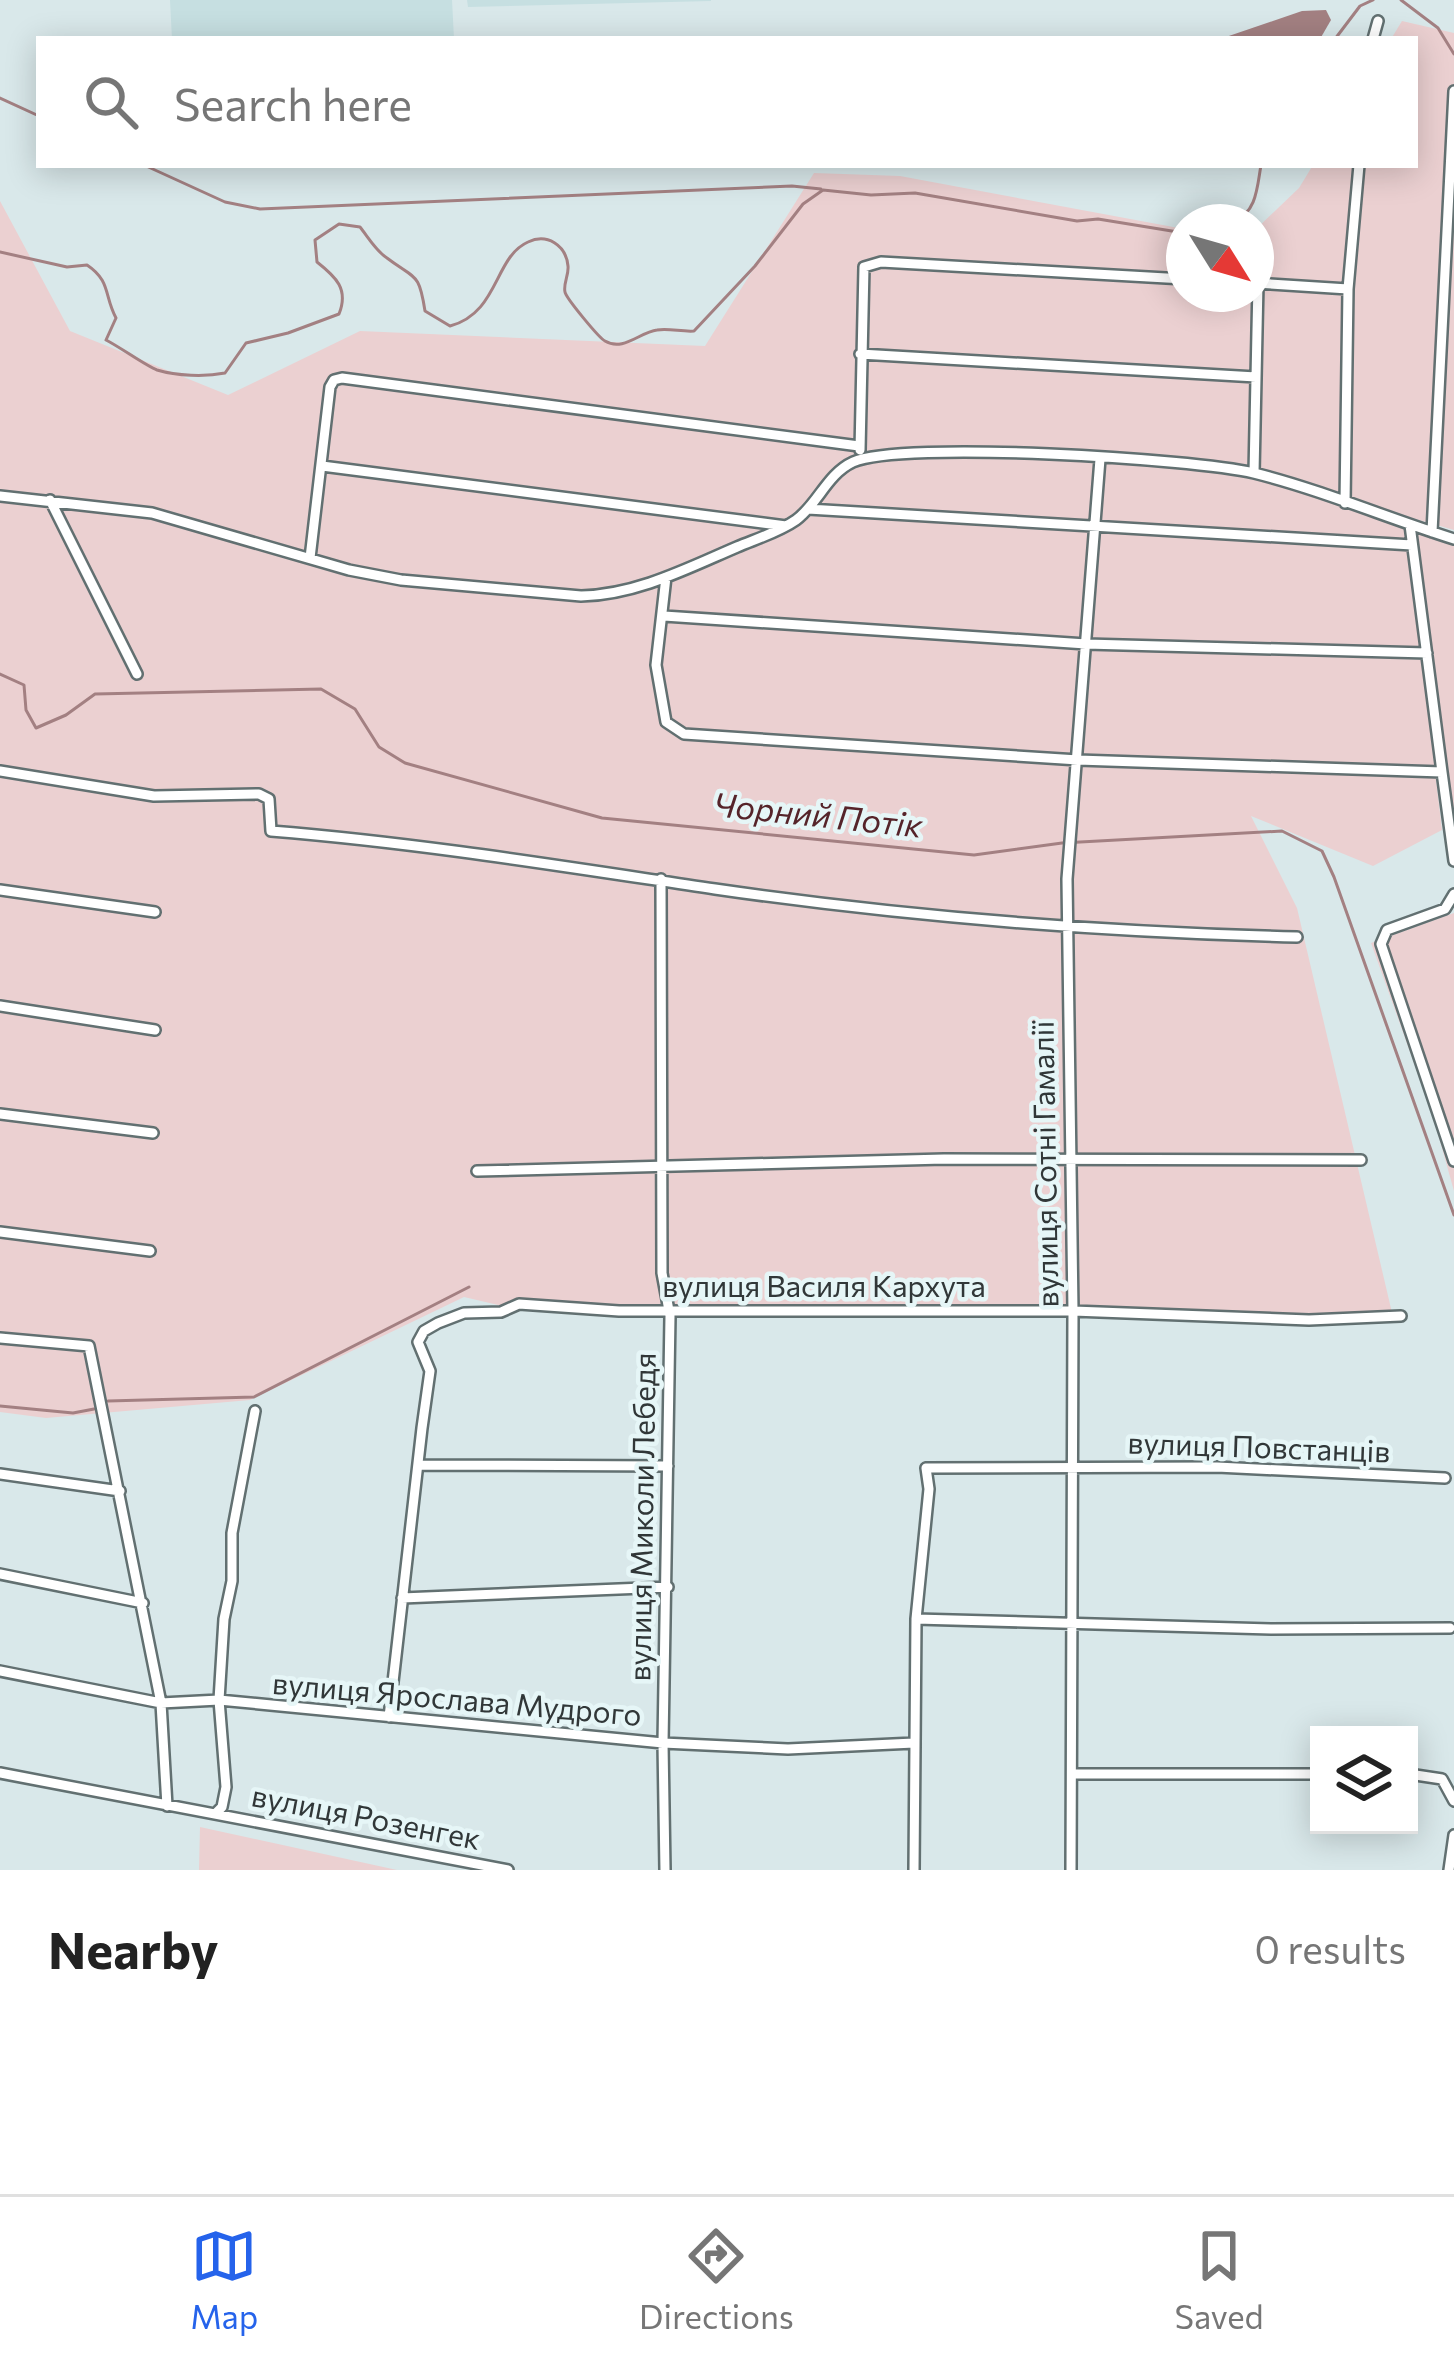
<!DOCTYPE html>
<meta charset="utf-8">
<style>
:root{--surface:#fff;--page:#f2f2f2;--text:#222;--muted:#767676;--line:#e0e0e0;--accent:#2563eb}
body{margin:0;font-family:Commissioner,sans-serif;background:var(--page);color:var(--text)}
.controls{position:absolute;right:36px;bottom:36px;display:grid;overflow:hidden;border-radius:0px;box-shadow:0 6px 30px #0003}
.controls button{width:108px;height:108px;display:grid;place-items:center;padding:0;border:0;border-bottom:3px solid var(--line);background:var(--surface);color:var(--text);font:60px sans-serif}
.compass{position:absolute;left:1166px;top:204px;width:108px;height:108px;border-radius:50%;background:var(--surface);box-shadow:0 6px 30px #0003;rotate:127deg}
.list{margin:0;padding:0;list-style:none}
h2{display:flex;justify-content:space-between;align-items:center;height:156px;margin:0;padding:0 48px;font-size:51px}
h2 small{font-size:39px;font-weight:400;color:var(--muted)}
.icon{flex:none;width:66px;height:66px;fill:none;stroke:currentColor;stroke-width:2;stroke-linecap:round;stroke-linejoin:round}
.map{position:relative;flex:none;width:1454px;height:1870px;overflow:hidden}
.search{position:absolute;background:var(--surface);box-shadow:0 6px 30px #0003;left:36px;right:36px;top:36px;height:132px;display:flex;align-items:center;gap:30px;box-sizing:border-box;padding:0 42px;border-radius:0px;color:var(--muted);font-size:45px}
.sheet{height:324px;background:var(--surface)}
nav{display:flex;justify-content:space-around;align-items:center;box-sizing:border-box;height:168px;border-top:3px solid var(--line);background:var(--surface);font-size:33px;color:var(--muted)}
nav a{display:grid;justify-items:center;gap:6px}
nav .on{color:var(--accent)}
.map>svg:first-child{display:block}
</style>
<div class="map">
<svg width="1454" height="1870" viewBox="0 0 1454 1870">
<rect width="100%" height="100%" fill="#d9e8ea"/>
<path fill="#c6dfe1" d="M 170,0 L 452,0 L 454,39 L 172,39 Z
M 467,0 L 711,0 L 711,1 L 468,7 Z"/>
<path fill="#ebd0d1" d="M 1402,21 L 1454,33 L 1454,530 L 1405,516 L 1442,830 L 1373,866 L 1251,816 L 1297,908 L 1393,1317 L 519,1310 L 464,1297 L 250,1400 L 46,1418 L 0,1412 L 0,201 L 70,331 L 228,395 L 360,331 L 705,346 L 814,173 L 900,176 L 1184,229 L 1184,294 L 1256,294 L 1256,229 L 1299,188 L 1313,165 L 1415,165 L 1415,39 L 1391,39 Z
M 1416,533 L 1454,545 L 1454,823 Z
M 1454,913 L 1454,1191 L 1433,1116 L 1371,943 Z
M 200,1827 L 397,1870 L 199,1870 Z"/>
<path fill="#a38082" d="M 1326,10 L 1331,20 L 1320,39 L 1220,39 L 1302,11 Z"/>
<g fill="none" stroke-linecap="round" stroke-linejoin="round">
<path stroke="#a38082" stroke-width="3" d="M 1401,0 L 1438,28 L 1454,54
M 1335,39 L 1360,6 L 1373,0
M 0,98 L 39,116
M 144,165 L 225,202 L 260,209 L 792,186 L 821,189
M 1234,222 C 1257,211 1257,188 1261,165
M 0,252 L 67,267 L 87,265 C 111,281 104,296 116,318 L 106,340 C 120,347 146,366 157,370 C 177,376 205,377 225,373 L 246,343 L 288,333 L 339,314 C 349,289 336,277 317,262 L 315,240 L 339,224 L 360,227 C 368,237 376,251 387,258 C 416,280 419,272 425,311 L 450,326 C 499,313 494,257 528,242 C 547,233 566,245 568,266 C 569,275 563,284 565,292 C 566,298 599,338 605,341 C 623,352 640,332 657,330 C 669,328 682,332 694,331 L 755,266 L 803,204 L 823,190 L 871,195 L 915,193 L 1077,221 L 1098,219 L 1184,233
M 0,674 L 24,685 L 26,710 L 36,728 L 66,715 L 95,694 L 321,689 L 355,709 L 379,747 L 405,763 L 602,818 L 974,855 L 1062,843 L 1282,831 L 1322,851 L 1334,877 L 1454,1215
M 108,1401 L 254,1397 L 469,1287
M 0,1406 L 73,1413 L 94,1409"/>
<defs>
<path id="minor" d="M 1373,39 L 1378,21
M 1256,283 L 1348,289
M 860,354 L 1256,377
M 860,450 L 864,267 L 881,262 L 1184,279
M 322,466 L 786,526
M 1254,473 L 1258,283
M 0,496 L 152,513 L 349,570 L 401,580 L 581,596 C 636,595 688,568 737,547 C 756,539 779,532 796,520 C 818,504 827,474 853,462 C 902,440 1194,459 1254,473 C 1322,490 1387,518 1454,539
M 50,500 L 137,674
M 1345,503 L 1348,289 L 1359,165
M 808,509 L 1412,545
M 1432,532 L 1454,91
M 310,558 L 330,387 L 334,380 L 342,378 L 859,446
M 666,577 L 656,665 L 666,722 L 684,734 L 1078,760 L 1442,772 L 1410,525
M 664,616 L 1086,644 L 1427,653
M 0,771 L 154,796 L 259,794 L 269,799 L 271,831 C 420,843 567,867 715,889 C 908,917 1102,932 1297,937
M 1442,772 L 1454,861
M 661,879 L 662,1273 L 670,1316 L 663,1743 L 665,1870
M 0,890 L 155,912
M 1454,894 L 1445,909 L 1387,930 L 1381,944 L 1454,1161
M 0,1006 L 155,1030
M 0,1114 L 153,1133
M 477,1171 L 944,1159 L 1361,1160
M 0,1232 L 150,1251
M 0,1338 L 89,1346 L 161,1703 L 167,1806
M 419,1465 L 668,1466
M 0,1474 L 120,1491
M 0,1574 L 143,1603
M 402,1598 L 668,1587
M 916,1619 L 1271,1629 L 1450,1628
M 0,1671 L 161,1703 L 219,1700 L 663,1743 L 788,1749 L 914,1743
M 389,1717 L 422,1428 L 430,1371 L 418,1342 L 424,1331 L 438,1323 L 464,1313 L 501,1312 L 519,1304 L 619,1311 L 1073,1311 L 1309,1320 L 1401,1316
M 0,1773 L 508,1870
M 1072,1774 L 1319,1774
M 1409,1774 L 1442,1779 L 1454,1801
M 215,1814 L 222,1807 L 226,1787 L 219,1700 L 224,1619 L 232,1581 L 232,1533 L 255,1411
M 914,1870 L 916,1619 L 929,1489 L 926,1468 L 1217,1467 L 1445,1478
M 1071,1870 L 1073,1311 L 1067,879 L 1100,459
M 1449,1870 L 1454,1835"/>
</defs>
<use href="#minor" stroke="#627071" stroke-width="14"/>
<use href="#minor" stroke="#fff" stroke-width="9"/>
</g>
<g text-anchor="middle" stroke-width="9" stroke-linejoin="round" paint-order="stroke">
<g font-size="30" fill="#313738" stroke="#e6f6f7">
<text transform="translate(1046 1164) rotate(-91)" y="10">вулиця Сотні Гамалії</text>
<text x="824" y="1297">вулиця Василя Кархута</text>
<text transform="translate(1259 1448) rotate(2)" y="10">вулиця Повстанців</text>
<text transform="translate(643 1517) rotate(-89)" y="10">вулиця Миколи Лебедя</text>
<text transform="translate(457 1700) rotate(5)" y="10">вулиця Ярослава Мудрого</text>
<text transform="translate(366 1818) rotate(11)" y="10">вулиця Розенгек</text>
</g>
<g font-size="33" font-style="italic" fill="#55242a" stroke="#e6f6f7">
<text transform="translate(818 815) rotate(6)" y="12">Чорний Потік</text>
</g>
</g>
</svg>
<div class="controls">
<button><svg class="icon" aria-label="layers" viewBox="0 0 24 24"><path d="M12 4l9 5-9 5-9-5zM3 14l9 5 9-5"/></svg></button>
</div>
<svg class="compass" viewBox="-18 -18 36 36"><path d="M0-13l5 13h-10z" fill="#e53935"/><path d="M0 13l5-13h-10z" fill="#767676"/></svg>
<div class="search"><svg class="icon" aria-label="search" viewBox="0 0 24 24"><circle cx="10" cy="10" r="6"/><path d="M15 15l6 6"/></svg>Search here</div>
</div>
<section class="sheet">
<h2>Nearby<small>0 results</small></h2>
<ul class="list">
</ul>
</section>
<nav>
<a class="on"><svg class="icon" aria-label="map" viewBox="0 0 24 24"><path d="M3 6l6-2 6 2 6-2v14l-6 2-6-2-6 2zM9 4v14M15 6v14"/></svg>Map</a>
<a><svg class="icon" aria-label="directions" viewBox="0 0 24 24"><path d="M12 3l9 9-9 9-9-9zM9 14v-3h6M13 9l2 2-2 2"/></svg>Directions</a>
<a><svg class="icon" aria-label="saved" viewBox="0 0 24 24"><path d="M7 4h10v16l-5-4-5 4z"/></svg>Saved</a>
</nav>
